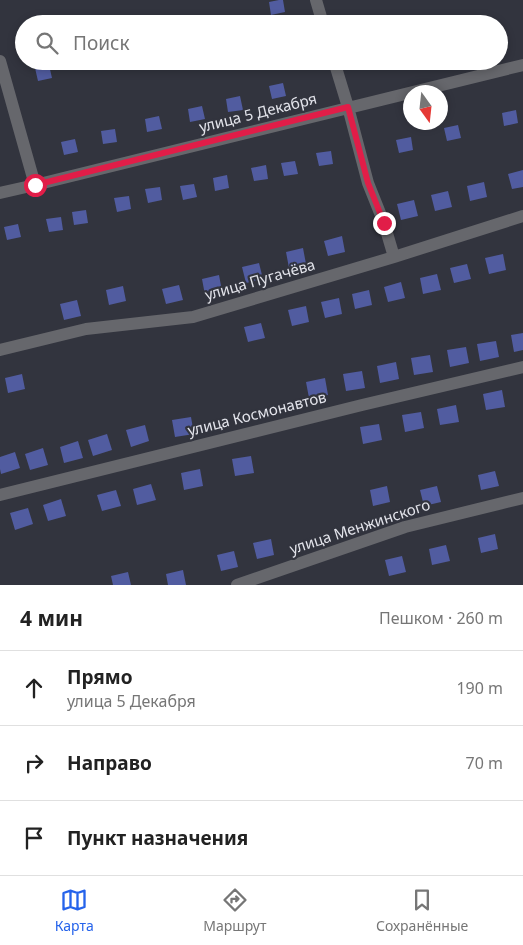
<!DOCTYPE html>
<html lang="ru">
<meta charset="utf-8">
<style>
:root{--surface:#fff;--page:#f2f2f2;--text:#222;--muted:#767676;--line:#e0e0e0;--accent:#2563eb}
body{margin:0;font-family:"Noto Sans",sans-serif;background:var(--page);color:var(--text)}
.compass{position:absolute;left:403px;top:85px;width:45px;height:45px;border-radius:50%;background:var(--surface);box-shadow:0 2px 8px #0003;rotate:165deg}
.stop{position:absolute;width:15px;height:15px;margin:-11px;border:4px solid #e11d48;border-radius:50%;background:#fff}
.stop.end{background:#e11d48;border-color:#fff;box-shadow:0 1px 5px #0008}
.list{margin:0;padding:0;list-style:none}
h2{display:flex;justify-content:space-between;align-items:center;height:65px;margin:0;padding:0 20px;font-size:21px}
h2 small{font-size:16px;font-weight:400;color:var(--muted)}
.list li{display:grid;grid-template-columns:32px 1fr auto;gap:15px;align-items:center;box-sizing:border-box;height:75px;padding:0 20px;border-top:1px solid var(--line)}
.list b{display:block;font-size:19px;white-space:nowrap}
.list p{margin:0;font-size:16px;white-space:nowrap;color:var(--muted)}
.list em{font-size:16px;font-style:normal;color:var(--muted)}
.icon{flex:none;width:28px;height:28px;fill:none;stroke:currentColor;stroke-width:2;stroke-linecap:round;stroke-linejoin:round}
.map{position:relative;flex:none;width:523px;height:585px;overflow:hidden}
.search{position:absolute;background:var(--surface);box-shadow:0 2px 8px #0003;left:15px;right:15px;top:15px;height:55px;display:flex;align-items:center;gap:12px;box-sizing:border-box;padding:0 18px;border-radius:28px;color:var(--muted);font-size:19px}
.sheet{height:290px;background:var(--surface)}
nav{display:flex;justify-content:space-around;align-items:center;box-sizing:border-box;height:70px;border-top:1px solid var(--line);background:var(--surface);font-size:14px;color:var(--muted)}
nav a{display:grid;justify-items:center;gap:2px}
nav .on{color:var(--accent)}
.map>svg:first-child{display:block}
</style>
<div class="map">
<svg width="523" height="585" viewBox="0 0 523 585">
<rect width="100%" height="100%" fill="#32343e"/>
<path fill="#515ca0" d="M 279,0 L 283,0 L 285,12 L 271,15 L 269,2 Z
M 389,61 L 404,61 L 404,66 L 390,69 Z
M 442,61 L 457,61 L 457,65 L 443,68 Z
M 49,65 L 52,78 L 38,81 L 35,68 Z
M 283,83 L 286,96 L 272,99 L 269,86 Z
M 240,96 L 243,110 L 228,112 L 226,99 Z
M 202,106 L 205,119 L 190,122 L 188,109 Z
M 516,110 L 518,123 L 504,126 L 502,113 Z
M 159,116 L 162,129 L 147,132 L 145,119 Z
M 458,125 L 461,138 L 447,141 L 444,128 Z
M 115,129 L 117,142 L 103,144 L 101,131 Z
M 411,137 L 413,150 L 399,153 L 396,140 Z
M 75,139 L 78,152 L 64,155 L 61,142 Z
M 331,151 L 333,164 L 319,166 L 316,153 Z
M 295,161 L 298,174 L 284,176 L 281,163 Z
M 266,165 L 268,179 L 254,181 L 251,168 Z
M 523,170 L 523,187 L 512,189 L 508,174 Z
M 227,175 L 229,188 L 215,191 L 213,178 Z
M 484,182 L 487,197 L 470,201 L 467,186 Z
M 194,184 L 197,197 L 183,200 L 180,186 Z
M 160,187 L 162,200 L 148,203 L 145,189 Z
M 448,191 L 452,207 L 435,211 L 431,195 Z
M 129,196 L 131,209 L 117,212 L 114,198 Z
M 414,200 L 418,216 L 401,220 L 397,204 Z
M 86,210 L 88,223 L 74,225 L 72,212 Z
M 61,217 L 63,230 L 49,232 L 46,219 Z
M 18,224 L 21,237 L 7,240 L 4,227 Z
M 342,236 L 345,252 L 328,256 L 324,241 Z
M 303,248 L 306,264 L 289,268 L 286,252 Z
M 503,254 L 506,270 L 489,274 L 485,258 Z
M 259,263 L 263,279 L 246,283 L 242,267 Z
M 467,264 L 471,279 L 454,283 L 450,268 Z
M 437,274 L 441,290 L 423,294 L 420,278 Z
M 219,275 L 222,291 L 205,295 L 202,279 Z
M 401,282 L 405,298 L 388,302 L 384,287 Z
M 179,285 L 183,300 L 166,304 L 162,289 Z
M 123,286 L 126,301 L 109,305 L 106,290 Z
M 369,290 L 372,305 L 355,309 L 352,294 Z
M 339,298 L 342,314 L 325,318 L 321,302 Z
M 77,300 L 81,316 L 64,320 L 60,304 Z
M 306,306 L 309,322 L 292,326 L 288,310 Z
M 261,323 L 265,338 L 248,342 L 244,327 Z
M 523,333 L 523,350 L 514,352 L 511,335 Z
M 496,341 L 499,357 L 480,361 L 477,344 Z
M 466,347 L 469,363 L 450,367 L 447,350 Z
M 430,355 L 433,372 L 414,375 L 411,358 Z
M 396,362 L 399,379 L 380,383 L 377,366 Z
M 362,371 L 365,388 L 346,391 L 343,374 Z
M 22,374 L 25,389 L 8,393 L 5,378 Z
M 325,378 L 328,395 L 309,398 L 306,382 Z
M 502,390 L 505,407 L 486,410 L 483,394 Z
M 456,405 L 459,422 L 440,425 L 437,409 Z
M 421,412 L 424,428 L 405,432 L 402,415 Z
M 191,417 L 194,434 L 175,437 L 172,420 Z
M 379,424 L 382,440 L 363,444 L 360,427 Z
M 145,425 L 149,441 L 131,447 L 126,430 Z
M 107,434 L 112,450 L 93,456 L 88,440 Z
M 78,441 L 83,458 L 64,463 L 60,447 Z
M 43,448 L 48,465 L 30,470 L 25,454 Z
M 15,452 L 20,468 L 1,474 L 0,469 L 0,457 Z
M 251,456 L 254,473 L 235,476 L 232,459 Z
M 200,469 L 203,486 L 184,490 L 181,473 Z
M 495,471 L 499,486 L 481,490 L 478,475 Z
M 151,484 L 156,500 L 137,505 L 133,489 Z
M 387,486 L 390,502 L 373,506 L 370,490 Z
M 437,486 L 441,502 L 424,506 L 420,490 Z
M 116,490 L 121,506 L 102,511 L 97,495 Z
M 61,499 L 66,516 L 48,521 L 43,505 Z
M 28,508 L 33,524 L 15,530 L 10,513 Z
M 495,534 L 498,549 L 481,553 L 478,538 Z
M 271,539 L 274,555 L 257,559 L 253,543 Z
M 446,545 L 450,561 L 432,565 L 429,549 Z
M 234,551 L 238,567 L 221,571 L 217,555 Z
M 402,556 L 406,572 L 389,576 L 385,560 Z
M 183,570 L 186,585 L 168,585 L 166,574 Z
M 128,572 L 131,585 L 113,585 L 111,576 Z"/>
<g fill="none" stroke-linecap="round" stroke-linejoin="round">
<path stroke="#66676c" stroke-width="12" d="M 316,0 L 323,24
M 0,61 L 35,185
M 334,61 L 348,107 L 368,183 L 384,223 L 394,257
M 0,193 L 35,185 L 523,65
M 0,350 L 86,329 L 193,317 L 394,257 L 523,216
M 0,495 L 362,405 L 523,367
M 237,585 L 405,527 L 523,498"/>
</g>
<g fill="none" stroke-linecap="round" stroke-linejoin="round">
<path stroke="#e11d48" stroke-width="6" d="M 35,185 L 348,107 L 368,183 L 384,223"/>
</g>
<g text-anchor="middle" stroke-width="4.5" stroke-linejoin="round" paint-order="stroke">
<g font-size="15" fill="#e3e4eb" stroke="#32343e">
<text transform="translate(258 113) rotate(-14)" y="5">улица 5 Декабря</text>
<text transform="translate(260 280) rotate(-16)" y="5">улица Пугачёва</text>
<text transform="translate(257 414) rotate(-14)" y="5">улица Космонавтов</text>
<text transform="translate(360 527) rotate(-18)" y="5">улица Менжинского</text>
</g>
</g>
</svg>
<svg class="compass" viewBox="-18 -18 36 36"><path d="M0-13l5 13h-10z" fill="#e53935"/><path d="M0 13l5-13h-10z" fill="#767676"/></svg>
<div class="stop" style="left:35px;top:185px"></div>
<div class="stop end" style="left:384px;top:223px"></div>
<div class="search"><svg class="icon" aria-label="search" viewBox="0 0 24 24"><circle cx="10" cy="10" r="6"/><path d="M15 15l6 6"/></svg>Поиск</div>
</div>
<section class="sheet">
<h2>4 мин<small>Пешком · 260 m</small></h2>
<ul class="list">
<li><svg class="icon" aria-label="ahead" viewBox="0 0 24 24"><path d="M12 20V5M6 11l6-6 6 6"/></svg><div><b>Прямо</b><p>улица 5 Декабря</p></div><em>190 m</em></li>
<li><svg class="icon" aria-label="right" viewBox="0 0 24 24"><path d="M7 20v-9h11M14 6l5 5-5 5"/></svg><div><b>Направо</b></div><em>70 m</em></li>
<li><svg class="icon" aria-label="arrive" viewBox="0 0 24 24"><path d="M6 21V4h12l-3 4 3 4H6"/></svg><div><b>Пункт назначения</b></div></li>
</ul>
</section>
<nav>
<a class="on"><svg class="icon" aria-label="map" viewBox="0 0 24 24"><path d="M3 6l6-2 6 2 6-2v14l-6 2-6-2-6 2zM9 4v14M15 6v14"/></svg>Карта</a>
<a><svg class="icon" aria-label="directions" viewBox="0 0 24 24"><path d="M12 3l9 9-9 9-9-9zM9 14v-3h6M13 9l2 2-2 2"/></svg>Маршрут</a>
<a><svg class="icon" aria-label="saved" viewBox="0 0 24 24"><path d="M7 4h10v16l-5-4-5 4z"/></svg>Сохранённые</a>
</nav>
